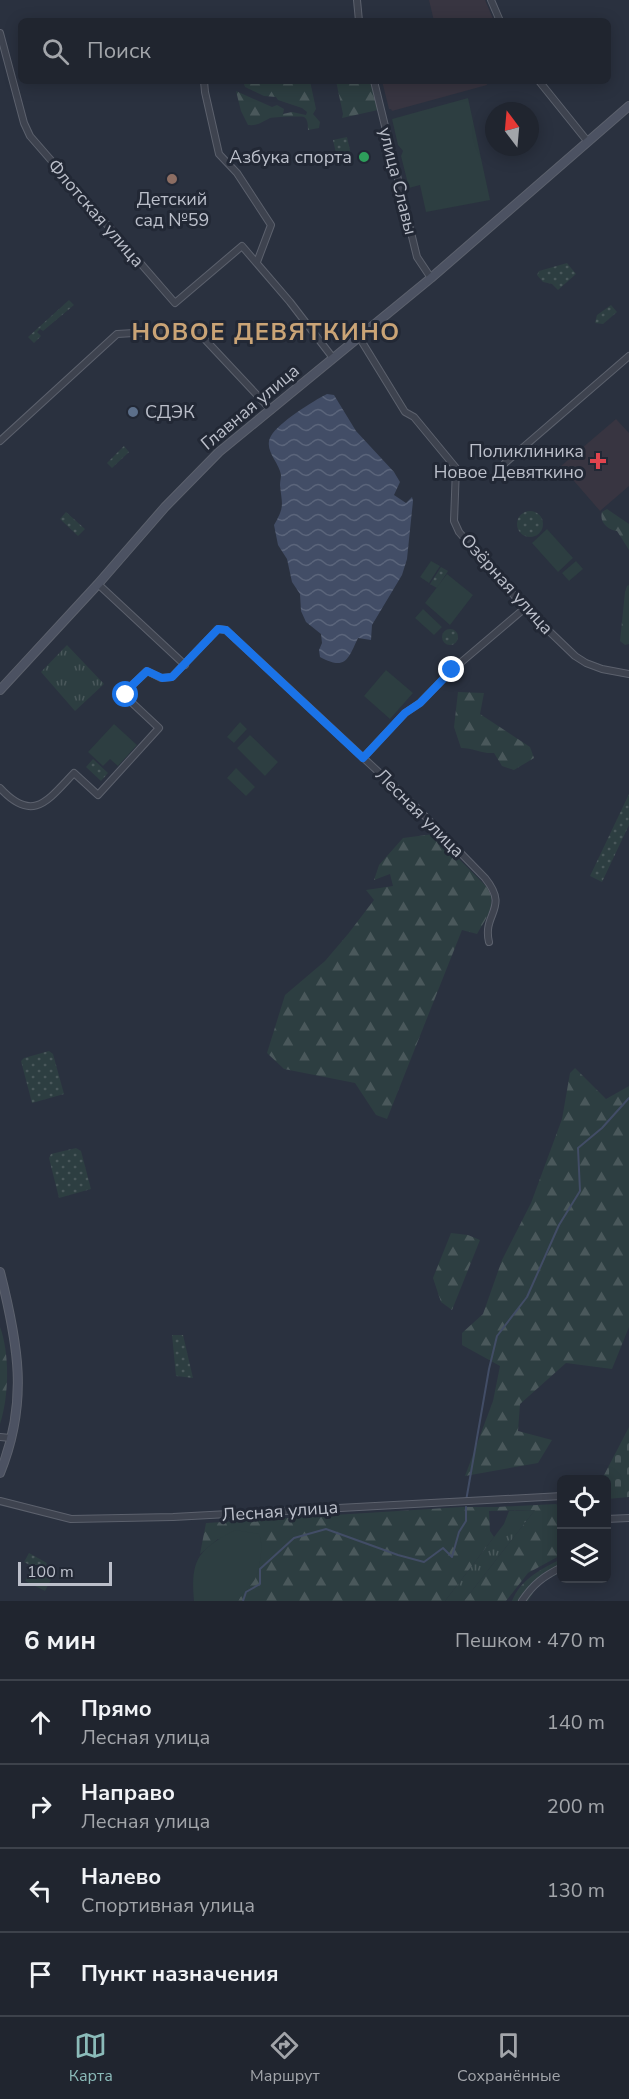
<!DOCTYPE html>
<html lang="ru">
<meta charset="utf-8">
<style>
:root{--surface:#20252f;--page:#2d313b;--text:#f1f3f6;--muted:#a2a5aa;--line:#3d424b;--accent:#8bbbb9}
body{margin:0;font-family:"Nunito Sans",sans-serif;background:var(--page);color:var(--text)}
.controls{position:absolute;right:18px;bottom:18px;display:grid;overflow:hidden;border-radius:9px;box-shadow:0 3px 15px #0003}
.controls button{width:54px;height:54px;display:grid;place-items:center;padding:0;border:0;border-bottom:2px solid var(--line);background:var(--surface);color:var(--text);font:30px sans-serif}
.compass{position:absolute;left:485px;top:102px;width:54px;height:54px;border-radius:50%;background:var(--surface);box-shadow:0 3px 15px #0003;rotate:344deg}
.scale{position:absolute;left:18px;bottom:15px;width:94px;box-sizing:border-box;padding-left:6px;border:3px solid #bbbfca;border-top:0;font-size:16px;line-height:21px;white-space:nowrap;color:#bbbfca;-webkit-text-stroke:4px #222835;paint-order:stroke}
.stop{position:absolute;width:18px;height:18px;margin:-14px;border:4px solid #1a73e8;border-radius:50%;background:#fff}
.stop.end{background:#1a73e8;border-color:#fff;box-shadow:0 2px 6px #0008}
.list{margin:0;padding:0;list-style:none}
h2{display:flex;justify-content:space-between;align-items:center;height:78px;margin:0;padding:0 24px;font-size:26px}
h2 small{font-size:20px;font-weight:400;color:var(--muted)}
.list li{display:grid;grid-template-columns:39px 1fr auto;gap:18px;align-items:center;box-sizing:border-box;height:84px;padding:0 24px;border-top:2px solid var(--line)}
.list b{display:block;font-size:22px;white-space:nowrap}
.list p{margin:0;font-size:20px;white-space:nowrap;color:var(--muted)}
.list em{font-size:20px;font-style:normal;color:var(--muted)}
.icon{flex:none;width:33px;height:33px;fill:none;stroke:currentColor;stroke-width:2;stroke-linecap:round;stroke-linejoin:round}
.map{position:relative;flex:none;width:629px;height:1601px;overflow:hidden}
.search{position:absolute;background:var(--surface);box-shadow:0 3px 15px #0003;left:18px;right:18px;top:18px;height:66px;display:flex;align-items:center;gap:15px;box-sizing:border-box;padding:0 21px;border-radius:9px;color:var(--muted);font-size:22px}
.sheet{height:414px;background:var(--surface)}
nav{display:flex;justify-content:space-around;align-items:center;box-sizing:border-box;height:84px;border-top:2px solid var(--line);background:var(--surface);font-size:16px;color:var(--muted)}
nav a{display:grid;justify-items:center;gap:3px}
nav .on{color:var(--accent)}
.map>svg:first-child{display:block}
</style>
<div class="map">
<svg width="629" height="1601" viewBox="0 0 629 1601">
<defs>
<pattern id="grass-tufts" width="24" height="20" patternUnits="userSpaceOnUse" patternTransform="scale(1.5)"><rect width="24" height="20" fill="#2d3e41"/><path d="M3 7l-1-3M5 7V3M7 7l1-3M15 17l-1-3M17 17v-4M19 17l1-3" fill="none" stroke="#4a585b"/></pattern>
<pattern id="forest-firs" width="22" height="20" patternUnits="userSpaceOnUse" patternTransform="scale(1.5)"><rect width="22" height="20" fill="#2d3e41"/><path d="M5 1l3.5 6h-7zM16 11l3.5 6h-7z" fill="#4a585b"/></pattern>
<pattern id="cemetery-stones" width="16" height="16" patternUnits="userSpaceOnUse" patternTransform="scale(1.5)"><rect width="16" height="16" fill="#2d3e41"/><path d="M2 7V4a2 2 0 0 1 4 0v3zM10 15v-3a2 2 0 0 1 4 0v3z" fill="#4a585b"/></pattern>
<pattern id="park-dots" width="8" height="8" patternUnits="userSpaceOnUse" patternTransform="scale(1.5)"><rect width="8" height="8" fill="#2d3e41"/><path d="M2 2h.1M6 6h.1" fill="none" stroke="#4a585b" stroke-width="1.8" stroke-linecap="round"/></pattern>
<pattern id="water-waves" width="16" height="10" patternUnits="userSpaceOnUse" patternTransform="scale(1.5)"><rect width="16" height="10" fill="#424d66"/><path d="M0 5q4-4 8 0t8 0" fill="none" stroke="#5b657b"/></pattern>
</defs>
<rect width="100%" height="100%" fill="#2a313f"/>
<path fill="#383541" d="M 429,0 L 485,0 L 494,21 L 434,21 Z
M 382,81 L 486,81 L 487,85 L 392,111 L 391,109 L 389,109 Z
M 616,419 L 629,433 L 629,486 L 600,511 L 561,466 Z"/>
<path fill="url(#grass-tufts)" d="M 67,645 L 104,684 L 75,711 L 41,672 Z
M 535,1510 L 464,1601 L 445,1601 L 504,1524 L 509,1511 Z"/>
<path fill="url(#forest-firs)" d="M 268,81 L 310,81 L 316,109 L 313,114 L 320,122 L 319,128 L 308,130 C 308,126 308,119 304,117 C 302,116 273,117 270,118 C 262,122 258,126 248,125 L 241,111 L 236,91 L 272,107 L 277,105 L 284,109 L 283,114 L 292,112 L 306,115 L 307,112 L 302,108 L 278,100 L 276,97 L 264,96 L 245,87 L 244,84 Z
M 336,81 L 372,81 L 378,110 L 342,118 L 343,114 Z
M 607,509 L 629,524 L 629,550 L 617,531 C 608,530 599,522 602,512 Z
M 629,585 L 629,644 L 625,645 L 620,641 L 625,592 L 627,586 Z
M 458,692 L 484,693 L 480,714 L 530,747 L 534,758 L 514,770 L 502,766 L 494,753 C 482,754 473,748 461,748 L 454,727 Z
M 434,834 L 488,888 C 497,906 486,918 477,934 L 462,930 L 387,1119 L 376,1115 L 355,1083 L 284,1069 L 267,1053 L 285,995 L 325,961 L 348,934 L 374,900 L 366,890 L 393,886 L 390,874 L 374,880 L 379,865 L 403,838 Z
M 575,1068 L 606,1099 L 629,1086 L 629,1327 L 612,1369 L 566,1363 L 520,1404 L 518,1431 L 552,1440 L 538,1463 L 465,1476 L 493,1401 L 500,1366 L 462,1345 L 462,1333 L 483,1314 L 502,1260 L 531,1203 L 562,1119 L 570,1073 Z
M 451,1233 L 468,1235 L 480,1240 L 452,1310 L 441,1302 L 433,1278 Z
M 0,1327 C 10,1354 9,1396 0,1424 Z
M 556,1504 L 561,1508 L 561,1555 L 528,1573 L 506,1601 L 464,1601 L 535,1510 L 489,1511 L 490,1531 L 494,1537 L 445,1601 L 238,1601 L 244,1590 L 254,1580 L 260,1560 L 218,1539 L 200,1554 L 206,1523 L 462,1507 L 497,1507 Z
M 561,1559 L 561,1572 L 538,1585 L 528,1601 L 512,1601 C 521,1579 541,1569 561,1559 Z"/>
<path fill="url(#cemetery-stones)" d="M 629,1427 L 629,1497 L 607,1499 L 606,1480 L 602,1479 Z"/>
<path fill="url(#park-dots)" d="M 347,137 L 353,163 L 341,165 L 338,162 L 333,140 Z
M 567,263 L 576,274 L 558,290 L 552,284 L 543,282 L 537,275 L 539,271 Z
M 69,300 L 74,305 L 43,331 L 40,329 L 37,332 L 41,336 L 34,343 L 28,337 Z
M 611,305 L 617,312 L 603,324 L 595,323 L 597,315 Z
M 124,446 L 129,452 L 112,468 L 107,463 Z
M517 524a13 13 0 1 1 26 0a13 13 0 1 1-26 0Z
M 66,512 L 85,529 L 78,536 L 60,519 Z
M 441,567 L 448,571 L 437,588 L 430,584 Z
M442 637a8 8 0 1 1 16 0a8 8 0 1 1-16 0Z
M 93,759 L 108,773 L 101,781 L 86,767 Z
M 629,794 L 629,825 L 602,882 L 590,876 Z
M 49,1051 L 53,1054 L 64,1094 L 32,1103 L 21,1061 L 24,1058 Z
M 76,1148 L 81,1151 L 91,1189 L 59,1198 L 49,1158 L 51,1154 Z
M 172,1335 L 183,1335 L 193,1378 L 176,1376 Z
M 29,1553 L 47,1563 L 43,1572 L 24,1562 Z"/>
<path fill="#2d3e41" d="M 468,98 L 490,200 L 426,212 L 420,185 L 409,188 L 401,156 L 403,151 L 398,145 L 392,119 Z
M 547,529 L 573,558 L 558,572 L 532,543 Z
M 431,561 L 440,566 L 429,583 L 420,577 Z
M 576,561 L 583,569 L 569,581 L 562,573 Z
M 447,574 L 473,595 L 450,625 L 425,603 Z
M 423,609 L 442,627 L 434,635 L 415,618 Z
M 386,670 L 413,693 L 390,719 L 364,696 Z
M 240,722 L 247,729 L 234,743 L 227,737 Z
M 114,724 L 137,745 L 118,766 L 110,759 L 103,766 L 88,752 Z
M 250,735 L 278,762 L 265,776 L 237,748 Z
M 236,768 L 255,787 L 246,796 L 227,778 Z
M 235,1530 L 259,1534 C 264,1543 260,1573 253,1582 C 248,1589 242,1593 238,1601 L 194,1601 C 190,1559 199,1549 235,1530 Z
M 31,1569 L 51,1580 L 45,1591 L 25,1581 Z"/>
<path fill="url(#water-waves)" d="M 327,394 L 334,395 L 356,431 L 394,472 L 400,482 L 394,495 L 406,503 L 412,497 L 413,501 L 407,559 L 402,575 L 372,625 L 371,640 L 358,638 C 348,659 346,671 320,657 L 319,650 L 322,643 L 321,634 L 306,622 L 301,611 L 300,594 L 292,582 L 287,559 L 278,545 L 274,525 C 285,506 282,505 280,485 C 280,482 281,478 281,475 C 279,462 263,450 271,436 C 278,423 313,401 327,394 Z"/>
<g fill="none" stroke-linecap="round" stroke-linejoin="round">
<path stroke="#424d66" stroke-width="2" d="M 466,1501 L 489,1369 L 497,1336 L 527,1297 L 559,1225 L 580,1191 L 578,1148 L 602,1128 L 629,1098
M 243,1601 L 246,1592 L 260,1584 L 260,1569 L 294,1538 L 326,1529 L 398,1555 L 424,1562 L 443,1548 L 452,1557 L 459,1532 L 466,1521 L 466,1507"/>
<defs>
<path id="minor" d="M 357,0 L 359,21
M 491,0 L 500,21
M 0,33 L 24,123 L 30,136 L 175,303 L 242,246 L 290,302 L 333,358
M 204,81 L 205,92 L 219,154 L 237,173 L 271,225 L 257,262
M 374,81 L 417,257 L 431,278
M 539,81 L 588,142
M 359,337 L 405,412 L 414,417 L 456,468 L 454,521 L 459,532 L 525,608 L 575,656 L 586,663 L 602,669 L 629,674
M 0,441 L 117,334 L 169,331 L 198,332 L 271,410
M 505,463 L 629,356
M 98,584 L 185,665
M 363,758 L 405,713 L 420,703 L 452,670 L 525,608
M 0,788 C 33,824 48,800 74,773 L 98,795 L 159,728 L 128,699 L 126,691 L 147,671 L 161,678 L 172,677 L 218,629 L 226,630 L 414,805 L 485,878 C 510,909 482,913 489,942
M 0,1437 L 11,1438
M 0,1501 L 71,1519 L 173,1517 L 562,1496
M 606,1519 L 629,1518
M 522,1601 C 533,1584 544,1576 562,1567"/>
<path id="secondary" d="M 0,690 L 98,584 L 165,507 L 219,452 L 431,278 L 629,106
M 0,1272 C 18,1343 29,1402 0,1473"/>
</defs>
<use href="#minor" stroke="#5c616d" stroke-width="8"/>
<use href="#secondary" stroke="#5c616d" stroke-width="10"/>
<use href="#minor" stroke="#3e434f" stroke-width="6"/>
<use href="#secondary" stroke="#4c5262" stroke-width="8"/>
</g>
<g fill="none" stroke-linecap="round" stroke-linejoin="round">
<path stroke="#1a73e8" stroke-width="8" d="M 126,695 L 126,691 L 147,671 L 162,678 L 172,677 L 218,629 L 226,630 L 363,758 L 405,713 L 420,703 L 452,670"/>
</g>
<circle fill="#2e9e5b" stroke="#222835" stroke-width="2" cx="364" cy="157" r="6"/>
<circle fill="#8d6e63" stroke="#222835" stroke-width="2" cx="172" cy="179" r="6"/>
<circle fill="#5c6f8a" stroke="#222835" stroke-width="2" cx="133" cy="412" r="6"/>
<path fill="#e0444e" stroke="#222835" stroke-width="2" d="M595 452h6v6h6v6h-6v6h-6v-6h-6v-6h6z"/>
<g text-anchor="middle" stroke-width="6" stroke-linejoin="round" paint-order="stroke">
<g font-size="18" fill="#bbbfca" stroke="#222835" text-anchor="end">
<text x="352" y="163">Азбука спорта</text>
<text x="172" y="205" text-anchor="middle">Детский<tspan x="172" dy="21">сад №59</tspan></text>
<text x="145" y="418" text-anchor="start">СДЭК</text>
<text x="584" y="457">Поликлиника<tspan x="584" dy="21">Новое Девяткино</tspan></text>
</g>
<g font-size="18" fill="#bbbfca" stroke="#222835">
<text transform="translate(398 181) rotate(76)" y="6">улица Славы</text>
<text transform="translate(96 213) rotate(49)" y="6">Флотская улица</text>
<text transform="translate(250 407) rotate(-40)" y="6">Главная улица</text>
<text transform="translate(507 584) rotate(48)" y="6">Озёрная улица</text>
<text transform="translate(420 813) rotate(45)" y="6">Лесная улица</text>
<text transform="translate(280 1511) rotate(-4)" y="6">Лесная улица</text>
</g>
<g font-size="24" font-weight="bold" letter-spacing="1.5" fill="#caa476" stroke="#222835">
<text x="266" y="340">НОВОЕ ДЕВЯТКИНО</text>
</g>
</g>
</svg>
<div class="controls">
<button><svg class="icon" aria-label="locate" viewBox="0 0 24 24"><circle cx="12" cy="12" r="6"/><path d="M12 2v4M12 18v4M2 12h4M18 12h4"/></svg></button>
<button><svg class="icon" aria-label="layers" viewBox="0 0 24 24"><path d="M12 4l9 5-9 5-9-5zM3 14l9 5 9-5"/></svg></button>
</div>
<svg class="compass" viewBox="-18 -18 36 36"><path d="M0-13l5 13h-10z" fill="#e53935"/><path d="M0 13l5-13h-10z" fill="#a2a5aa"/></svg>
<div class="scale">100 m</div>
<div class="stop" style="left:126px;top:695px"></div>
<div class="stop end" style="left:452px;top:670px"></div>
<div class="search"><svg class="icon" aria-label="search" viewBox="0 0 24 24"><circle cx="10" cy="10" r="6"/><path d="M15 15l6 6"/></svg>Поиск</div>
</div>
<section class="sheet">
<h2>6 мин<small>Пешком · 470 m</small></h2>
<ul class="list">
<li><svg class="icon" aria-label="ahead" viewBox="0 0 24 24"><path d="M12 20V5M6 11l6-6 6 6"/></svg><div><b>Прямо</b><p>Лесная улица</p></div><em>140 m</em></li>
<li><svg class="icon" aria-label="right" viewBox="0 0 24 24"><path d="M7 20v-9h11M14 6l5 5-5 5"/></svg><div><b>Направо</b><p>Лесная улица</p></div><em>200 m</em></li>
<li><svg class="icon" aria-label="left" viewBox="0 0 24 24"><path d="M17 20v-9H6M10 6l-5 5 5 5"/></svg><div><b>Налево</b><p>Спортивная улица</p></div><em>130 m</em></li>
<li><svg class="icon" aria-label="arrive" viewBox="0 0 24 24"><path d="M6 21V4h12l-3 4 3 4H6"/></svg><div><b>Пункт назначения</b></div></li>
</ul>
</section>
<nav>
<a class="on"><svg class="icon" aria-label="map" viewBox="0 0 24 24"><path d="M3 6l6-2 6 2 6-2v14l-6 2-6-2-6 2zM9 4v14M15 6v14"/></svg>Карта</a>
<a><svg class="icon" aria-label="directions" viewBox="0 0 24 24"><path d="M12 3l9 9-9 9-9-9zM9 14v-3h6M13 9l2 2-2 2"/></svg>Маршрут</a>
<a><svg class="icon" aria-label="saved" viewBox="0 0 24 24"><path d="M7 4h10v16l-5-4-5 4z"/></svg>Сохранённые</a>
</nav>
